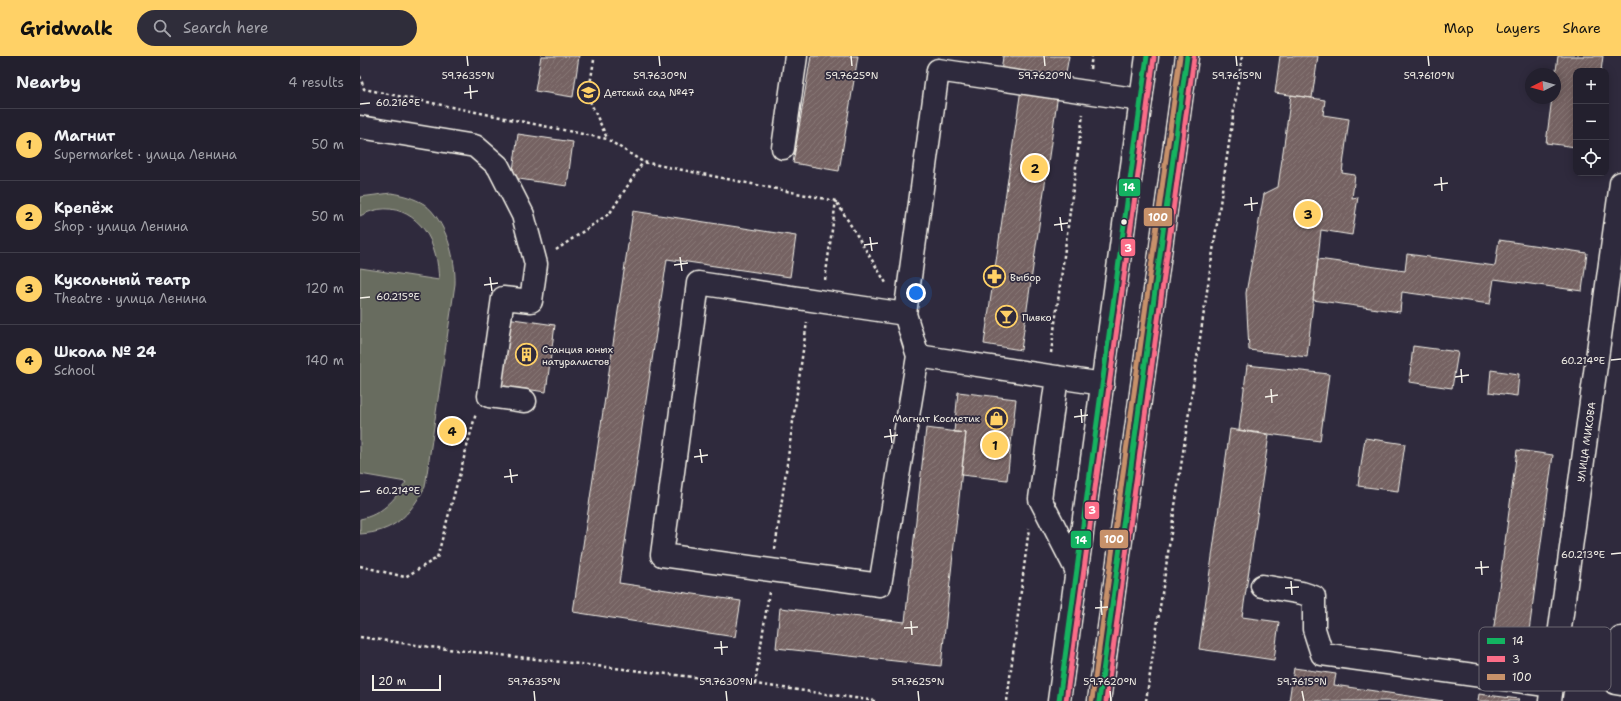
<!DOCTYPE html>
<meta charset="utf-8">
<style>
:root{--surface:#23202e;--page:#2f2d3a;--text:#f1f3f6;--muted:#a3a3aa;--line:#403e4a;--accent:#ffd166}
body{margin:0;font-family:"Shantell Sans",sans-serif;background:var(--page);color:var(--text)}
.controls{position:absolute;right:12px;top:12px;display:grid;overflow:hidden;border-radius:8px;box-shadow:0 2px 10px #0003}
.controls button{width:36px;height:36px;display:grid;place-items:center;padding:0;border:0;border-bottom:1px solid var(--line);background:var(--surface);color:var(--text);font:20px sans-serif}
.compass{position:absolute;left:1165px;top:12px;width:36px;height:36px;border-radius:50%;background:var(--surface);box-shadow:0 2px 10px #0003;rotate:264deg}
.scale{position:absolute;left:12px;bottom:10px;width:69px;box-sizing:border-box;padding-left:4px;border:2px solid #f4f1e8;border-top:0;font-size:11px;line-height:14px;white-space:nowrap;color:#f4f1e8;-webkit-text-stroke:3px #2f2a3d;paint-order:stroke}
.you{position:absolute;left:556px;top:237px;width:14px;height:14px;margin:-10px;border:3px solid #fff;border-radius:50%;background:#1a73e8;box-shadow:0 0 0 6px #1a73e833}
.badge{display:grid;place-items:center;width:26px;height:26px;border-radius:50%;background:var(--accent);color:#111;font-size:13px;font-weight:700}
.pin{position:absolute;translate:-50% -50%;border:2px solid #fff;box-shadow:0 1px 4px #0006}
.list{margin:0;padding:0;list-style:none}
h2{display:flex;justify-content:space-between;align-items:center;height:52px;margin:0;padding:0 16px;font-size:17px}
h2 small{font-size:13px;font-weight:400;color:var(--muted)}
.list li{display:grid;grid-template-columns:26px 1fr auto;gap:12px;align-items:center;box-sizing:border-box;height:72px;padding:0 16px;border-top:1px solid var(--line)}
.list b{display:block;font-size:15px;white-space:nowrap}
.list p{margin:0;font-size:13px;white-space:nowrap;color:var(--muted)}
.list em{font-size:13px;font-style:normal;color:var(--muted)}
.icon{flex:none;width:22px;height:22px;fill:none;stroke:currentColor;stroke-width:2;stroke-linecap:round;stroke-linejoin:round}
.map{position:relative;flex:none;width:1261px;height:645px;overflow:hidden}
header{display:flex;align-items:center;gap:24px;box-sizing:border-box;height:56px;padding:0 20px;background:var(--accent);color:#111}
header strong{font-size:19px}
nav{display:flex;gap:22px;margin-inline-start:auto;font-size:14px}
.search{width:280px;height:36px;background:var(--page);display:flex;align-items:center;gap:10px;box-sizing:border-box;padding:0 14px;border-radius:22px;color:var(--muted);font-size:15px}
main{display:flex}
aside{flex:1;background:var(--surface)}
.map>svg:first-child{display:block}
</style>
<header>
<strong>Gridwalk</strong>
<div class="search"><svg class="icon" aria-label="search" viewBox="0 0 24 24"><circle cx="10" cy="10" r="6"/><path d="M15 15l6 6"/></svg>Search here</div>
<nav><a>Map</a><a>Layers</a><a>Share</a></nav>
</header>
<main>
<aside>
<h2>Nearby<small>4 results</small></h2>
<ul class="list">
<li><span class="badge">1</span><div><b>Магнит</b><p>Supermarket · улица Ленина</p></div><em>50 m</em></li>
<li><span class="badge">2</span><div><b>Крепёж</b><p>Shop · улица Ленина</p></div><em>50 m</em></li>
<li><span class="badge">3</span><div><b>Кукольный театр</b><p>Theatre · улица Ленина</p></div><em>120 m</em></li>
<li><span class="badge">4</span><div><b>Школа № 24</b><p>School</p></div><em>140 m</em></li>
</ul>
</aside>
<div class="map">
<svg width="1261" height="645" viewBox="0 0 1261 645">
<defs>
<pattern id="building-hatch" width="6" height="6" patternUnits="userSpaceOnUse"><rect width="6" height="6" fill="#756262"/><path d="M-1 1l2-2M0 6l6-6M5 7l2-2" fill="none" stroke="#897978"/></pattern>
</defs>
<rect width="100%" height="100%" fill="#2f2a3d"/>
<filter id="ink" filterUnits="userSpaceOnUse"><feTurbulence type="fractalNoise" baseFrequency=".025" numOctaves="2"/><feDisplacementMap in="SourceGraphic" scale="8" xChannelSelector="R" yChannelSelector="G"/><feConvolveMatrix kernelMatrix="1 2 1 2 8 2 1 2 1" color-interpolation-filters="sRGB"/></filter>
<g filter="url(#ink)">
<path fill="#686c5e" stroke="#aeaea3" d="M 31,137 C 43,139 54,142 64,148 C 86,164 96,203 95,228 L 65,431 C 49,460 34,476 0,478 L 0,463 C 21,459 35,444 46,426 L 0,418 L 0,212 L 79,224 C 78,215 78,206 75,197 C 66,162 34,141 0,160 L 0,141 Z"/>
<path fill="url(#building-hatch)" stroke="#f4f1e8" d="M 181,0 L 219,0 L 213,41 L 175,35 Z
M 451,0 L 498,0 L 479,115 L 433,107 Z
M 643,0 L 709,0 L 704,27 L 641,17 Z
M 920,0 L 958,0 L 952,42 L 915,37 Z
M 1198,0 L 1243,0 L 1241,15 L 1216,15 L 1216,91 L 1186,87 L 1192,42 L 1195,42 L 1195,22 Z
M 661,33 L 698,38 L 661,294 L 624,288 Z
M 931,39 L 965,44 L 963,59 L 989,63 L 982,117 L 995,119 L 992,142 L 998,141 L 992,179 L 961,174 L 947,301 L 889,294 L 886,237 L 904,138 L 918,131 Z
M 158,78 L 213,86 L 207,130 L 152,122 Z
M 273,155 L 436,180 L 430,221 L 307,203 L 259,527 L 381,545 L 375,581 L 213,556 Z
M 1139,184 L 1227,197 L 1222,235 L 1134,223 L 1130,248 L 1042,236 L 1040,256 L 953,244 L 958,203 L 1045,215 L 1047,198 L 1135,210 Z
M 146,262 L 195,269 L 186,336 L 137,329 Z
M 1053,290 L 1098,296 L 1092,332 L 1049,326 Z
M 887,309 L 969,318 L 960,385 L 879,374 Z
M 1131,314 L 1159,318 L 1157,340 L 1129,336 Z
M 598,336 L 656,343 L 647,424 L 601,419 L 606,377 L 594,376 Z
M 566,372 L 606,377 L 581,610 L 416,592 L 420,552 L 545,566 Z
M 870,373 L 909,379 L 882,561 L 919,566 L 914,604 L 839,593 Z
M 1005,382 L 1045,388 L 1038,435 L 998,430 Z
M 1157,394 L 1193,399 L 1166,597 L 1131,593 Z
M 934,612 L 976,618 L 974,629 L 1083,645 L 929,645 Z
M 1119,638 L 1159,643 L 1158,645 L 1118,645 Z"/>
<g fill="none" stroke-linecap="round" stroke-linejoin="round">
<defs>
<path id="minor" d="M 0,71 L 115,90 L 138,110 L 163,159 L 176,208 L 171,245 L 143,242 L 129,340 L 165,345
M 423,92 L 436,0
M 545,258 L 338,227 L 302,499 L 520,529 L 558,300
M 697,321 L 680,443 L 717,515
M 743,328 L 558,300 L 545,258 L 578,14 L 781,44
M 902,530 L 942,537 L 954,541 L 954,573 L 962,598 L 1193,630
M 1261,582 L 1255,627 L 1261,628
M 1190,645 L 1261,127"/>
<path id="major" d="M 699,645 L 787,0
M 739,645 L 827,0"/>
</defs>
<use href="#minor" stroke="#f4f1e8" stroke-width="25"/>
<use href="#major" stroke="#f4f1e8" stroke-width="25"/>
<path stroke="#f4f1e8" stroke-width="2.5" stroke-dasharray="3 3" stroke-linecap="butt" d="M 234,4 L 228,41 L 247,82
M 730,13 L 732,0
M 0,20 L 4,33 L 247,83 L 283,106 L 476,145 L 526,227
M 196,194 L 250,157 L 283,106
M 465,224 L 476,145
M 691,297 L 723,58
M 415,493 L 447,266
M 0,510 L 45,521 L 77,502 L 116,357
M 0,581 L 70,591 L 395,628 L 516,645
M 395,628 L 409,536
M 647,645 L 669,472
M 786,645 L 882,0"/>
<use href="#minor" stroke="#2f2a3d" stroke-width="22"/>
<use href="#major" stroke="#2f2a3d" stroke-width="22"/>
<defs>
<path id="bus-1" d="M 699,645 L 787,0
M 739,645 L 827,0"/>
<path id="bus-2" d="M 706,645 L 794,1
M 746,645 L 834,1"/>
<path id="bus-3" d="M 732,644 L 820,0"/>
</defs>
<use href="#bus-1" stroke="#2f2a3d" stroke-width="8"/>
<use href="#bus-2" stroke="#2f2a3d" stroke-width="8"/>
<use href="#bus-3" stroke="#2f2a3d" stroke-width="8"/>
<use href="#bus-1" stroke="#13b361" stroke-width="5"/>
<use href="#bus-2" stroke="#fb6d88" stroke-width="5"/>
<use href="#bus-3" stroke="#c7916a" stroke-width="5"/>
</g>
</g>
<path fill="none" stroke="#f4f1e8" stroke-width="1.5" d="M 107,0 L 108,10M 299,0 L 300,10M 491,0 L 492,10M 684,0 L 685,10M 876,0 L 877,10M 1068,0 L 1069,10M 110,29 L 111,43M 104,37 L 118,35M 0,48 L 10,47M 1081,121 L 1082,135M 1074,129 L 1088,127M 891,141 L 892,155M 884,149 L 898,147M 700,161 L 702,175M 694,169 L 708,167M 510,181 L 512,195M 504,189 L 518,187M 320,201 L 322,215M 314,209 L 328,207M 130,221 L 132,235M 124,229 L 138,227M 0,242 L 10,241M 1251,304 L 1261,303M 1101,313 L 1102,327M 1095,321 L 1109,319M 911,333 L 912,347M 905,341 L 918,339M 721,353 L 722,367M 714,361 L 728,359M 530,373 L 532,387M 524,381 L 538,379M 340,393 L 342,407M 334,401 L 348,399M 150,413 L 152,427M 144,421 L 158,419M 0,436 L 10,435M 1251,498 L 1261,497M 1121,505 L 1122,519M 1115,512 L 1129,511M 931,525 L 932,539M 925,532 L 939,531M 741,545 L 742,559M 735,552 L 748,551M 551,565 L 552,579M 544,572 L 558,571M 361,585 L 362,599M 354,592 L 368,591M 174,635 L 175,645M 366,635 L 367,645M 558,635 L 559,645M 750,635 L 751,645M 942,635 L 944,645"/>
<defs>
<symbol id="school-ring" viewBox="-11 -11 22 22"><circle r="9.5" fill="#2f2a3d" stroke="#ffd166" stroke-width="1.5"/><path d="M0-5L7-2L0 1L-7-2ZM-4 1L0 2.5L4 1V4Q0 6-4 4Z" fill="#ffd166"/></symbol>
<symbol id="pharmacy-ring" viewBox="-11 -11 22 22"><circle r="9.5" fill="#2f2a3d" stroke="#ffd166" stroke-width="1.5"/><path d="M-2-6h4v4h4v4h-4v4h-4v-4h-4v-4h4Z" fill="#ffd166"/></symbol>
<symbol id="bar-ring" viewBox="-11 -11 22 22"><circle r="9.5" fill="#2f2a3d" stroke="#ffd166" stroke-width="1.5"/><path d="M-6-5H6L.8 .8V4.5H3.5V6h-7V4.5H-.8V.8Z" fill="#ffd166"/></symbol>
<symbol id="building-ring" viewBox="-11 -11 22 22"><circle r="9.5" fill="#2f2a3d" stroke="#ffd166" stroke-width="1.5"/><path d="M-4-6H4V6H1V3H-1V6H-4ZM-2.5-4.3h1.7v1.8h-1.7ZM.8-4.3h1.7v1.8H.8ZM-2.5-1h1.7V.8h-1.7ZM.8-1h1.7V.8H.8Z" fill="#ffd166"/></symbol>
<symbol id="shop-ring" viewBox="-11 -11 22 22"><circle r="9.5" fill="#2f2a3d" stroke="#ffd166" stroke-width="1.5"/><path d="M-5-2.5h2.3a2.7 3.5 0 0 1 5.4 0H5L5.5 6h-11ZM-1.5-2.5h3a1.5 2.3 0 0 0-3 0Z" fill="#ffd166"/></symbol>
</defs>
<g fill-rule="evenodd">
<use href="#school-ring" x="216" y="24" width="25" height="25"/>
<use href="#pharmacy-ring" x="622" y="208" width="25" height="25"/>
<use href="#bar-ring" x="634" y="248" width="25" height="25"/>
<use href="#building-ring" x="154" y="286" width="25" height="25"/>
<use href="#shop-ring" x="624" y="350" width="25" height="25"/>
</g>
<circle fill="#f4f1e8" stroke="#2f2a3d" stroke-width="1.5" cx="764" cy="166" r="3.5"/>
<g text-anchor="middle" stroke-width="3.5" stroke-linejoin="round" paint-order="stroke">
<g font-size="10" fill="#f4f1e8" stroke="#2f2a3d" text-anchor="start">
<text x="244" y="40">Детский сад №47</text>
<text x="650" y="225">Выбор</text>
<text x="662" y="265">Пивко</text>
<text x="182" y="297">Станция юных<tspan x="182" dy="12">натуралистов</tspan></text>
<text x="620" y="366" text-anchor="end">Магнит Косметик</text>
</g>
<g font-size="10" fill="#f4f1e8" stroke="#2f2a3d">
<text transform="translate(1226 386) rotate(-82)" y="4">УЛИЦА МИКОВА</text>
</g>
</g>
<rect x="1119" y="571" width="132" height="64" rx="6" fill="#2f2a3d" stroke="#6a6670" stroke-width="1"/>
<rect x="1127" y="582" width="18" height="6" fill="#13b361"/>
<rect x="1127" y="600" width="18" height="6" fill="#fb6d88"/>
<rect x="1127" y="618" width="18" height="6" fill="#c7916a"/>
<g font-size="11" fill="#f4f1e8">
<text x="1152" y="589">14</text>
<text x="1152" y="607">3</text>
<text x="1152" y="625">100</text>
</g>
<g font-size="10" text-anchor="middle" fill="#f4f1e8" stroke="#2f2a3d" stroke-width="3.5" stroke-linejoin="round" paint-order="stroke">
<text x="108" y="23">59.7635°N</text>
<text x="300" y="23">59.7630°N</text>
<text x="492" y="23">59.7625°N</text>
<text x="685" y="23">59.7620°N</text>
<text x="877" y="23">59.7615°N</text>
<text x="1069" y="23">59.7610°N</text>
<text x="38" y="50">60.216°E</text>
<text x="38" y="244">60.215°E</text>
<text x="1223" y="308">60.214°E</text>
<text x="38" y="438">60.214°E</text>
<text x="1223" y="502">60.213°E</text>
<text x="174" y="629">59.7635°N</text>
<text x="366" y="629">59.7630°N</text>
<text x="558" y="629">59.7625°N</text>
<text x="750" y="629">59.7620°N</text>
<text x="942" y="629">59.7615°N</text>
</g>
<g stroke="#2f2a3d" stroke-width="1.5">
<rect x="758" y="122" width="23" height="19" rx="4" fill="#13b361"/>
<rect x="783" y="151" width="30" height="20" rx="4" fill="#c7916a"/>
<rect x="760" y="182" width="16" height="19" rx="4" fill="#fb6d88"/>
<rect x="724" y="445" width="16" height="19" rx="4" fill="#fb6d88"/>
<rect x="739" y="473" width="30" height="20" rx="4" fill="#c7916a"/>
<rect x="710" y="474" width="22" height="19" rx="4" fill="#13b361"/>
</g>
<g font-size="11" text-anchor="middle" font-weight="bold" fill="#fff">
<text x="769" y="135">14</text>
<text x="798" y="165">100</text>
<text x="768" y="196">3</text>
<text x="732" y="458">3</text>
<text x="754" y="487">100</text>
<text x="721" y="488">14</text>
</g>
</svg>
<div class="controls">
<button>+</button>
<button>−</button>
<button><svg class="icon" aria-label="locate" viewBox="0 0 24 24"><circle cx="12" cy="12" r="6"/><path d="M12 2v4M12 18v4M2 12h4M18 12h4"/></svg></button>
</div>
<svg class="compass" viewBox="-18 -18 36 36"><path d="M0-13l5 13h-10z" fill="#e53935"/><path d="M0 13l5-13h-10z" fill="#a3a3aa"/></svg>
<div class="scale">20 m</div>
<div class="you"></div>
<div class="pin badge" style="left:635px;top:389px">1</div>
<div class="pin badge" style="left:675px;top:112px">2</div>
<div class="pin badge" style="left:948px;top:158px">3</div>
<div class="pin badge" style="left:92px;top:375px">4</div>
</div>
</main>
